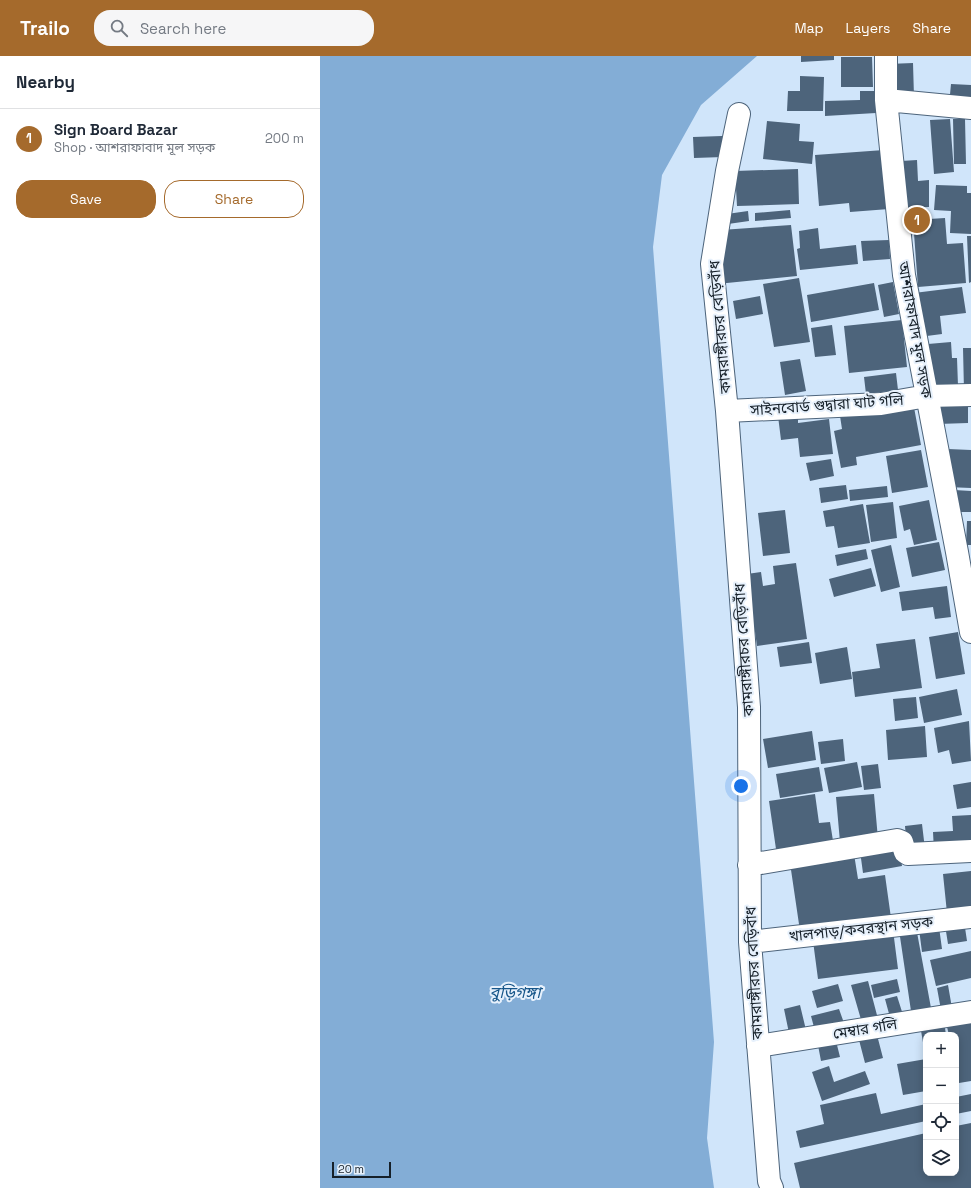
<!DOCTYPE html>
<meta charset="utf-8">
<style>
:root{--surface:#fff;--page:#f6f6f7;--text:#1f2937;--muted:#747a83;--line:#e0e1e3;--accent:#a56a2c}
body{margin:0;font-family:"Space Grotesk","Noto Sans Bengali",sans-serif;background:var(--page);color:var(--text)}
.controls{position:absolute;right:12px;bottom:12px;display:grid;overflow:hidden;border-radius:8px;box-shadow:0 2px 10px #0003}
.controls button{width:36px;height:36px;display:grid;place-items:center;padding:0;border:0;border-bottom:1px solid var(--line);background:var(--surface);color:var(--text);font:20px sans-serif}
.scale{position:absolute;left:12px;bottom:10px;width:59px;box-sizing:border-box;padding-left:4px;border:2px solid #162029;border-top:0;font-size:11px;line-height:14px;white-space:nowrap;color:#162029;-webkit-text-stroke:3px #e7f1fc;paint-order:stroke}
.you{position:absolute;left:421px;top:730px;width:14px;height:14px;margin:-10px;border:3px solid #fff;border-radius:50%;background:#1a73e8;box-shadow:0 0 0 6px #1a73e833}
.badge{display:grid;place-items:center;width:26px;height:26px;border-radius:50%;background:var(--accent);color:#fff;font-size:13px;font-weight:700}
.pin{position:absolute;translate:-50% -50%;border:2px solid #fff;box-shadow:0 1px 4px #0006}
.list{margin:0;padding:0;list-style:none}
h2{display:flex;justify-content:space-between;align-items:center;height:52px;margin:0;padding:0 16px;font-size:17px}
h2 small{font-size:13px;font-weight:400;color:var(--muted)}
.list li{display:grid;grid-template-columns:26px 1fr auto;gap:12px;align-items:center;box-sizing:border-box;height:60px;padding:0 16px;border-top:1px solid var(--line)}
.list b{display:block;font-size:15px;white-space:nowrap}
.list p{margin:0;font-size:13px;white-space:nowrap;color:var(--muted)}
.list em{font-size:13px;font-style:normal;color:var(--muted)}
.actions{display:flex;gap:8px;padding:12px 16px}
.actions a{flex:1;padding:9px 0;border:1px solid var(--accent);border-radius:16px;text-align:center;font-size:14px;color:var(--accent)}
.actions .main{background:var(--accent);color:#fff}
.icon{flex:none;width:22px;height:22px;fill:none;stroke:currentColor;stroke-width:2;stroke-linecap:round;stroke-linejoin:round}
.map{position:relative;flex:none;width:651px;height:1132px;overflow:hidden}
header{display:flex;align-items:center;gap:24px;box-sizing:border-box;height:56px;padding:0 20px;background:var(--accent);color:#fff}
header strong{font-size:19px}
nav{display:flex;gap:22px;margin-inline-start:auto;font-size:14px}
.search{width:280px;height:36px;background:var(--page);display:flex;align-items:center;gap:10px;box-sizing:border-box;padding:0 14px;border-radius:16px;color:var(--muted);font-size:15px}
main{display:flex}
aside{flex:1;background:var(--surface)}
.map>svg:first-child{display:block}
</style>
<header>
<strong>Trailo</strong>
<div class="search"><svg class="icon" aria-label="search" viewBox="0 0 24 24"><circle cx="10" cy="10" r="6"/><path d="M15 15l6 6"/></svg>Search here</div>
<nav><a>Map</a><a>Layers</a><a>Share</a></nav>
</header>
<main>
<aside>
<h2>Nearby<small></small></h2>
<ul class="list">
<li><span class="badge">1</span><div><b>Sign Board Bazar</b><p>Shop · আশরাফাবাদ মূল সড়ক</p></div><em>200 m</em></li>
</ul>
<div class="actions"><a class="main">Save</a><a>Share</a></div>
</aside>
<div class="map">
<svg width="651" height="1132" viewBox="0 0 651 1132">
<rect width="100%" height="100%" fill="#d0e5fa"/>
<path fill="#83add6" d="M 0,0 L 437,0 L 381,49 L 342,119 L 333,191 L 394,986 L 387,1082 L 394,1132 L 0,1132 Z"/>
<path fill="#4d647b" d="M 481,0 L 514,0 L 514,4 L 481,6 Z
M 521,1 L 552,1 L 553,31 L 521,31 Z
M 593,7 L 594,41 L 570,42 L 568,8 Z
M 480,20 L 504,21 L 503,55 L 467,55 L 468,35 L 480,35 Z
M 631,28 L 651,29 L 651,51 L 629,49 Z
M 540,35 L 555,35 L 556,57 L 505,60 L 505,45 L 540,44 Z
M 630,63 L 634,116 L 614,118 L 610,64 Z
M 633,63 L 645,63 L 646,108 L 634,108 Z
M 447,65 L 480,68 L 479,85 L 494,86 L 492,108 L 443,103 Z
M 402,80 L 403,101 L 374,102 L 373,81 Z
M 564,94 L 569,153 L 530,156 L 529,147 L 499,150 L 495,99 Z
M 597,104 L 598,125 L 609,124 L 609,151 L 583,152 L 581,105 Z
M 478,113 L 479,148 L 417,150 L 415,115 Z
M 616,129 L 647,130 L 647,137 L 651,137 L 651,178 L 630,177 L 631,155 L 614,154 Z
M 470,154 L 471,162 L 435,165 L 435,157 Z
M 428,155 L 429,165 L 408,168 L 407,158 Z
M 625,162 L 627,188 L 643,187 L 646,227 L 598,231 L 593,164 Z
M 471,169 L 477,220 L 397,228 L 401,174 Z
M 498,172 L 500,193 L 536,189 L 538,208 L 480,214 L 477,193 L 480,192 L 479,175 Z
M 647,180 L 651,180 L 651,226 L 649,227 Z
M 569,184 L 570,203 L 543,205 L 541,185 Z
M 479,222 L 490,286 L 454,291 L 443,228 Z
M 573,226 L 579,258 L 564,261 L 558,229 Z
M 554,227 L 559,254 L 491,266 L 487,239 Z
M 642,231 L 646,257 L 620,260 L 622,278 L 599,281 L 594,237 Z
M 440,240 L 443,258 L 416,263 L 413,245 Z
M 582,264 L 587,311 L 529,317 L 524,270 Z
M 512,269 L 516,299 L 495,301 L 491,272 Z
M 631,286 L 632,302 L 637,302 L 638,330 L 611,332 L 608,288 Z
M 643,292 L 651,292 L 651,335 L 644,335 Z
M 480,303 L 486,335 L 465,339 L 460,306 Z
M 576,317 L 578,334 L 546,338 L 544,321 Z
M 593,346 L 601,389 L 536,401 L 537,409 L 521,412 L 514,375 L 522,373 L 520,360 Z
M 648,349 L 648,367 L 618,368 L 617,350 Z
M 478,358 L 478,367 L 509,363 L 513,398 L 480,401 L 478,382 L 461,384 L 458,360 Z
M 628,393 L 651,394 L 651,432 L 627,431 Z
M 601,394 L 608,431 L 572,437 L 566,400 Z
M 511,403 L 514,420 L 490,425 L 486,407 Z
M 526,429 L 528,443 L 501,447 L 499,432 Z
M 567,430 L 568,441 L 530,445 L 529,434 Z
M 634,434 L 651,435 L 651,456 L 634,456 Z
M 609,444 L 617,484 L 594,489 L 590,473 L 584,475 L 579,450 Z
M 573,446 L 577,482 L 551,486 L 546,449 Z
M 543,448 L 550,487 L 518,492 L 514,470 L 506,471 L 503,455 Z
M 465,454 L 470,497 L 443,500 L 438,457 Z
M 647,465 L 651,465 L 651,489 L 646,489 Z
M 619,486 L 625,514 L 592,521 L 586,492 Z
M 571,489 L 580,531 L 561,536 L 551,494 Z
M 546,493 L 548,503 L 517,510 L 515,499 Z
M 476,507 L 487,583 L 437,590 L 427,518 L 441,516 L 443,530 L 455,528 L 453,510 Z
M 551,512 L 556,530 L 514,541 L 509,523 Z
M 627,530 L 631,561 L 615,563 L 613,551 L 582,555 L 579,536 Z
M 638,576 L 645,618 L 616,623 L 609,581 Z
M 595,583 L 602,632 L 535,641 L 532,616 L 560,612 L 556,588 Z
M 489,586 L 492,607 L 460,611 L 457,591 Z
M 527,591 L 532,623 L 500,628 L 495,597 Z
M 637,633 L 642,659 L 604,667 L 599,641 Z
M 596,641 L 598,662 L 575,665 L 573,643 Z
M 649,665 L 651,705 L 632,708 L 629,694 L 618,697 L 614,672 Z
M 605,670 L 607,701 L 568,704 L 566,674 Z
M 492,675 L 496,704 L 448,712 L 443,683 Z
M 523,683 L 525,705 L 501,708 L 498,686 Z
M 537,706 L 542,731 L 509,737 L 504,712 Z
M 558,708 L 561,732 L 544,734 L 541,710 Z
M 499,711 L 503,735 L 460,742 L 456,718 Z
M 651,726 L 651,751 L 637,753 L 633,729 Z
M 495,738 L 499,767 L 510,766 L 514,791 L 456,793 L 449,745 Z
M 554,738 L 558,783 L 520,786 L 516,741 Z
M 651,759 L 651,792 L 614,795 L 613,776 L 633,775 L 632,760 Z
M 602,768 L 605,793 L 587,794 L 585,770 Z
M 579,789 L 582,810 L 543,817 L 540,795 Z
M 534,798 L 538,823 L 565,819 L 571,862 L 480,875 L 470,807 Z
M 651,815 L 651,854 L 627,857 L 623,818 Z
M 644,865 L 647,885 L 628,888 L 625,869 Z
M 596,871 L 611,952 L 591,955 L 579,874 Z
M 619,871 L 622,893 L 602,896 L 599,873 Z
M 573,874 L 578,913 L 498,923 L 493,885 Z
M 651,895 L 651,922 L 616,930 L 610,904 Z
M 577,923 L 580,936 L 554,942 L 551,929 Z
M 548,925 L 558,963 L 542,967 L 531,929 Z
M 518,928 L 523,945 L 497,952 L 492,935 Z
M 628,929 L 632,952 L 621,954 L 617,932 Z
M 577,940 L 584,962 L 571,965 L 565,943 Z
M 480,949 L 486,974 L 469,977 L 464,953 Z
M 519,953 L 524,967 L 495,975 L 491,960 Z
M 624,965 L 626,979 L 606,979 L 605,998 L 600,969 Z
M 651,966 L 651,1025 L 639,1027 L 636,1013 L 636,979 L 629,979 L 627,971 Z
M 557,979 L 563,1002 L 545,1007 L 539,984 Z
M 515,981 L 520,1001 L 501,1005 L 497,984 Z
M 606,1003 L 606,1035 L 583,1039 L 577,1008 Z
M 509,1010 L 514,1026 L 545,1015 L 550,1028 L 502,1045 L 492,1016 Z
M 556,1037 L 561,1058 L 606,1048 L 606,1065 L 480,1092 L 476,1075 L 504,1068 L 500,1049 Z
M 651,1038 L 651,1055 L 636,1058 L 636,1041 Z
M 651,1067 L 651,1132 L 480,1132 L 474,1107 L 606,1077 L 606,1117 L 636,1117 L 636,1070 Z"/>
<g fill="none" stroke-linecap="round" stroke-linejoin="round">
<defs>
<path id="minor" d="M 566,0 L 566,44 L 584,219 L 637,496 L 651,576
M 566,44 L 651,52
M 419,58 L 407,115 L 392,208 L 407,355 L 429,651 L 430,886 L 449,1125 L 452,1132
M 407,355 L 561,348 L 607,340 L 651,339
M 429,809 L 577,784 L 582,786 L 585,796 L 588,798 L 651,795
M 430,886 L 651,861
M 438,990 L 651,956"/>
</defs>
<use href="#minor" stroke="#4d647b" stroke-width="24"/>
<use href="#minor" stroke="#fff" stroke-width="22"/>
</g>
<g text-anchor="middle" stroke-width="4" stroke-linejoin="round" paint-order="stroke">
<g font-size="15" fill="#162029" stroke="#e7f1fc">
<text transform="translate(400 271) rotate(-95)" y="5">কামরাঙ্গীরচর বেড়িবাঁধ</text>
<text transform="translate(595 274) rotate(80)" y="5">আশরাফাবাদ মূল সড়ক</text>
<text transform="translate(507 349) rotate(-4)" y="5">সাইনবোর্ড গুদ্বারা ঘাট গলি</text>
<text transform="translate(424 594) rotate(-94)" y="5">কামরাঙ্গীরচর বেড়িবাঁধ</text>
<text transform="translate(541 873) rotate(-6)" y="5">খালপাড়/কবরস্থান সড়ক</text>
<text transform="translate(434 917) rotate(-93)" y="5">কামরাঙ্গীরচর বেড়িবাঁধ</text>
<text transform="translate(545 973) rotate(-9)" y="5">মেম্বার গলি</text>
</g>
<g font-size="16" font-style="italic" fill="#155589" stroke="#e7f1fc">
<text x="195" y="942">বুড়িগঙ্গা</text>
</g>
</g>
</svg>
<div class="controls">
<button>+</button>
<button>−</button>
<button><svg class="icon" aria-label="locate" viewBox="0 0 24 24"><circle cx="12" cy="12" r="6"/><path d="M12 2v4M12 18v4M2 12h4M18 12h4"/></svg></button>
<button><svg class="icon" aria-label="layers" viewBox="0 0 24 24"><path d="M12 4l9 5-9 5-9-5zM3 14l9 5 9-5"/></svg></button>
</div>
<div class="scale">20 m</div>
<div class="you"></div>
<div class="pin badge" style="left:597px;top:164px">1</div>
</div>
</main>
